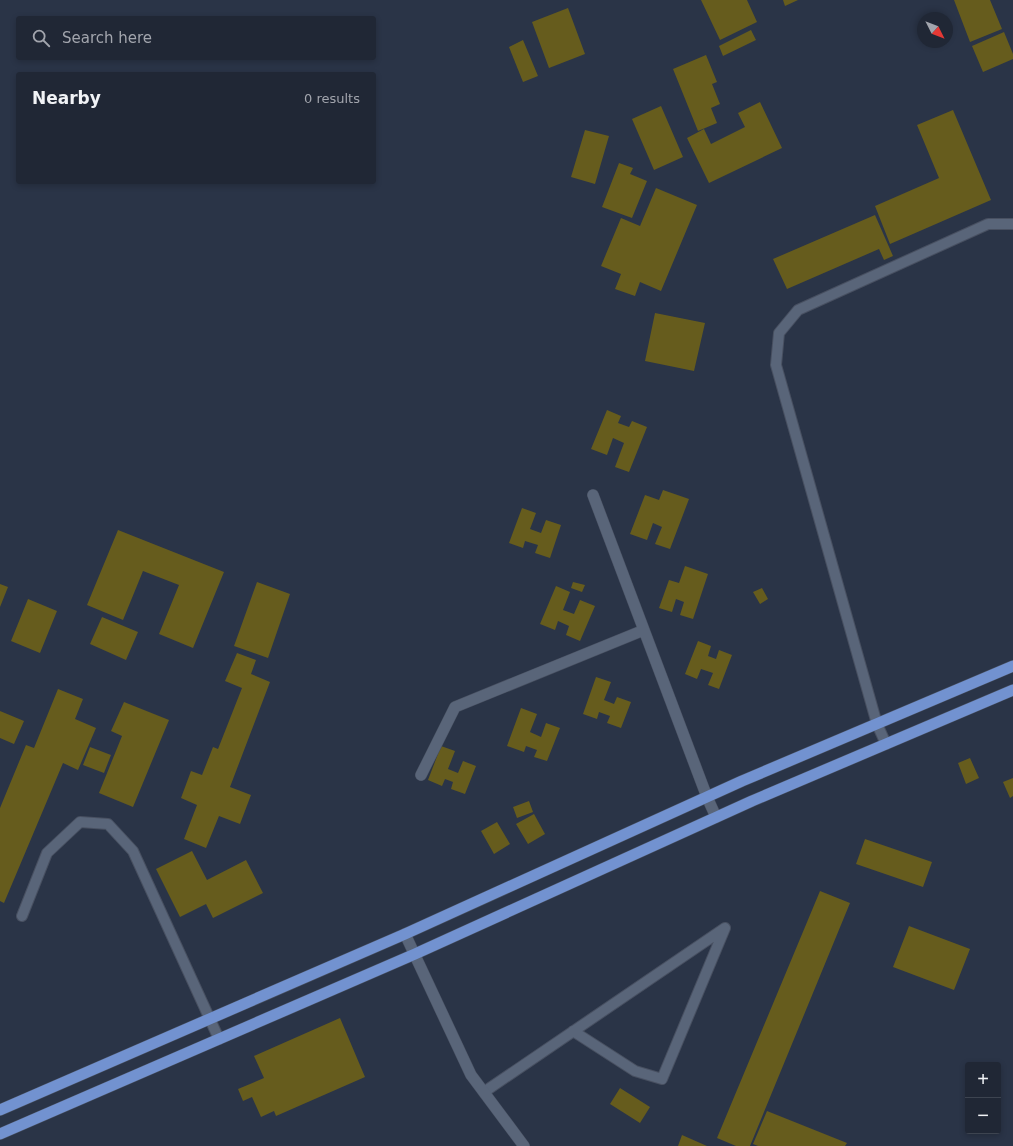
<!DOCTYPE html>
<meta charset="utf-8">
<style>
:root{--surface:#202735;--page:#282f3d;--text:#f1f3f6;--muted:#a2a5ad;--line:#3d4450}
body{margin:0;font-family:"DejaVu Sans",sans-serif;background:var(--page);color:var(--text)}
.controls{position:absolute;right:12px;bottom:12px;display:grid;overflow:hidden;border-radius:4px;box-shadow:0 2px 6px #0003}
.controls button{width:36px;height:36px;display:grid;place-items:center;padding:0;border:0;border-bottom:1px solid var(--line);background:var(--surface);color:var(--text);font:20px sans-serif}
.compass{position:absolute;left:917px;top:12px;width:36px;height:36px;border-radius:50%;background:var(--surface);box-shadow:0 2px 6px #0003;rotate:132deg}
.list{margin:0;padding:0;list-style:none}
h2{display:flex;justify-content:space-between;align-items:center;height:52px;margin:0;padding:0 16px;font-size:17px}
h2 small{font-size:13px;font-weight:400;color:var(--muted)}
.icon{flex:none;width:22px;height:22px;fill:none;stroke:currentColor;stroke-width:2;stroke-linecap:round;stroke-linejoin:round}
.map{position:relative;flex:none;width:1013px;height:1146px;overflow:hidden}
.search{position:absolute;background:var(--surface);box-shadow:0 2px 6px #0003;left:16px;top:16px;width:360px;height:44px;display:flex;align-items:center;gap:10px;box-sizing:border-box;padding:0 14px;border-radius:4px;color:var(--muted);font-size:15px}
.panel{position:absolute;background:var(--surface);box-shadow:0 2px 6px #0003;left:16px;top:72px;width:360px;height:112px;border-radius:4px}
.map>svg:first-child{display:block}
</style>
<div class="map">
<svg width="1013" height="1146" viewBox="0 0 1013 1146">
<rect width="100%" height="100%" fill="#2a3447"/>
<path fill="#665c1d" d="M 701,0 L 747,0 L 757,22 L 720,40 Z
M 783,0 L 798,0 L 785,6 Z
M 954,0 L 990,0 L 1002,29 L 970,42 Z
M 568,8 L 585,54 L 549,68 L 532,22 Z
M 751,30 L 756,40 L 723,56 L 719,46 Z
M 1004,32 L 1013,54 L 1013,59 L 983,72 L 972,46 Z
M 523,40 L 538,76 L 523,82 L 509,47 Z
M 706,55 L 717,82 L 712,84 L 720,104 L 711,108 L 717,123 L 698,131 L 673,69 Z
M 760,102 L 782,148 L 709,183 L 687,138 L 704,129 L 711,144 L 745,127 L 738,113 Z
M 661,106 L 683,157 L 654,170 L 632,119 Z
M 953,110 L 991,200 L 890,244 L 875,206 L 939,178 L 917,125 Z
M 585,130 L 609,136 L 595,184 L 571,177 Z
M 619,163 L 633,168 L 630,174 L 647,181 L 632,218 L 602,207 Z
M 656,188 L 697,205 L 661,291 L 640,282 L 635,296 L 615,289 L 621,274 L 601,266 L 621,218 L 640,226 Z
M 875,215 L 893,256 L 884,260 L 879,249 L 787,289 L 773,259 Z
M 655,313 L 705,323 L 694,371 L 645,361 Z
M 607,410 L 621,416 L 618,423 L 629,427 L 632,421 L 647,427 L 629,472 L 615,467 L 624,443 L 613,438 L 607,455 L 591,449 Z
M 663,490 L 689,499 L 670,549 L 655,544 L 662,527 L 653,523 L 647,540 L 630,534 L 645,495 L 659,500 Z
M 522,508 L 536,513 L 530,529 L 541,533 L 546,520 L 561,525 L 550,558 L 535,553 L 538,545 L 525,541 L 523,548 L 509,543 Z
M 118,530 L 224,572 L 193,648 L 159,634 L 179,585 L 143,571 L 123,620 L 87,605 Z
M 685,566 L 708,574 L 693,619 L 680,615 L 684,602 L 676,599 L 672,612 L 659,608 L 669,580 L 679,583 Z
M 257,582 L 290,594 L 268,658 L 234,646 Z
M 573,582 L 585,585 L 582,592 L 571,588 Z
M 0,584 L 8,587 L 0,607 Z
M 556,586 L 570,592 L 563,610 L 574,614 L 580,600 L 595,606 L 580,641 L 566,635 L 569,626 L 558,621 L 555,630 L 540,624 Z
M 762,588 L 768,599 L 760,604 L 753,592 Z
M 28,599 L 57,611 L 40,653 L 11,641 Z
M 102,617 L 138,632 L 126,660 L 90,644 Z
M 698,641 L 711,646 L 708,656 L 716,659 L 719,650 L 732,655 L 719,689 L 708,685 L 713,673 L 701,669 L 697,679 L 685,674 Z
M 237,653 L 256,660 L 251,674 L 270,682 L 230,787 L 251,795 L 240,824 L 219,816 L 206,848 L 184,839 L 197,805 L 181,798 L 191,771 L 202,775 L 213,747 L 218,749 L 242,688 L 225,681 Z
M 596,677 L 611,682 L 604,700 L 614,704 L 617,697 L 631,702 L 621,728 L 607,723 L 610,716 L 599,712 L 597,719 L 583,714 Z
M 58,689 L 83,699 L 75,719 L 96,728 L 78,770 L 63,763 L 4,903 L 0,901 L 0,808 L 26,745 L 34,748 Z
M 124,702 L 169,720 L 133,807 L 99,793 L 122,736 L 111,731 Z
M 521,708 L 537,714 L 530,732 L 541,737 L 546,723 L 560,728 L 547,761 L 534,757 L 537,750 L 526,746 L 524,752 L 507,746 Z
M 0,711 L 24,721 L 14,744 L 0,738 Z
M 441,746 L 455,751 L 448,769 L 458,773 L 463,761 L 476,766 L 465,794 L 451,789 L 453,782 L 445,779 L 442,786 L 428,780 Z
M 90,747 L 111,755 L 104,773 L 83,765 Z
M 970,758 L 979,778 L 966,784 L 958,763 Z
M 1013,778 L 1013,796 L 1010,798 L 1003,782 Z
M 529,801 L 533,812 L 517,818 L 513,807 Z
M 534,814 L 545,834 L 528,844 L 516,824 Z
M 497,822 L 510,844 L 494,854 L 481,831 Z
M 865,839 L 932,862 L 923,887 L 856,864 Z
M 192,851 L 207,880 L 246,860 L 263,893 L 213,918 L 206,904 L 180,917 L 156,869 Z
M 820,891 L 850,903 L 750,1146 L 736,1146 L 717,1138 Z
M 909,926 L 970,949 L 954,990 L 893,967 Z
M 340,1018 L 365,1077 L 276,1116 L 274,1111 L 261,1117 L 252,1097 L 243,1101 L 238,1089 L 264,1078 L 254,1056 Z
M 620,1088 L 650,1107 L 640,1123 L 610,1104 Z
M 767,1111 L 847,1143 L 845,1146 L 758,1146 L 753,1144 Z
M 682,1135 L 707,1146 L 678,1146 Z"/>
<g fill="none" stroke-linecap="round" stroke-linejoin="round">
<defs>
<path id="service" d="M 886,744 L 877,724 L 776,365 L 779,333 L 798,310 L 988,224 L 1013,224
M 22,916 L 47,853 L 80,822 L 108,824 L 133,851 L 219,1039
M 484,1092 L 725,928 L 662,1079 L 635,1071 L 573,1031"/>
<path id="minor" d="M 593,495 L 707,797 L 716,817
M 421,775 L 455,707 L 644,630
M 405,934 L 471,1075 L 524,1146"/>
<path id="trunk" d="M 0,1110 L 405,934 L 742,781 L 1013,666
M 0,1134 L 415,954 L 752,801 L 1013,690"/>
</defs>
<use href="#service" stroke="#485061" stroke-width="12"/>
<use href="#minor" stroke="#485061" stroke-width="12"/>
<use href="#trunk" stroke="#485061" stroke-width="12"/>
<use href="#service" stroke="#596579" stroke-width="10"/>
<use href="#minor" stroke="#596579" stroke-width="11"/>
<use href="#trunk" stroke="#7292d0" stroke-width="11"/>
</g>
</svg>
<div class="controls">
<button>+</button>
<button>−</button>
</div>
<svg class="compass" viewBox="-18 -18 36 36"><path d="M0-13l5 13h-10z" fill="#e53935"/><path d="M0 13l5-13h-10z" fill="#a2a5ad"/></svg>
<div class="search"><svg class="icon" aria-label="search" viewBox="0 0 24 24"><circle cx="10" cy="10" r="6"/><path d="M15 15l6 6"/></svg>Search here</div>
<section class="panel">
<h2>Nearby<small>0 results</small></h2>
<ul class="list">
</ul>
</section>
</div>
